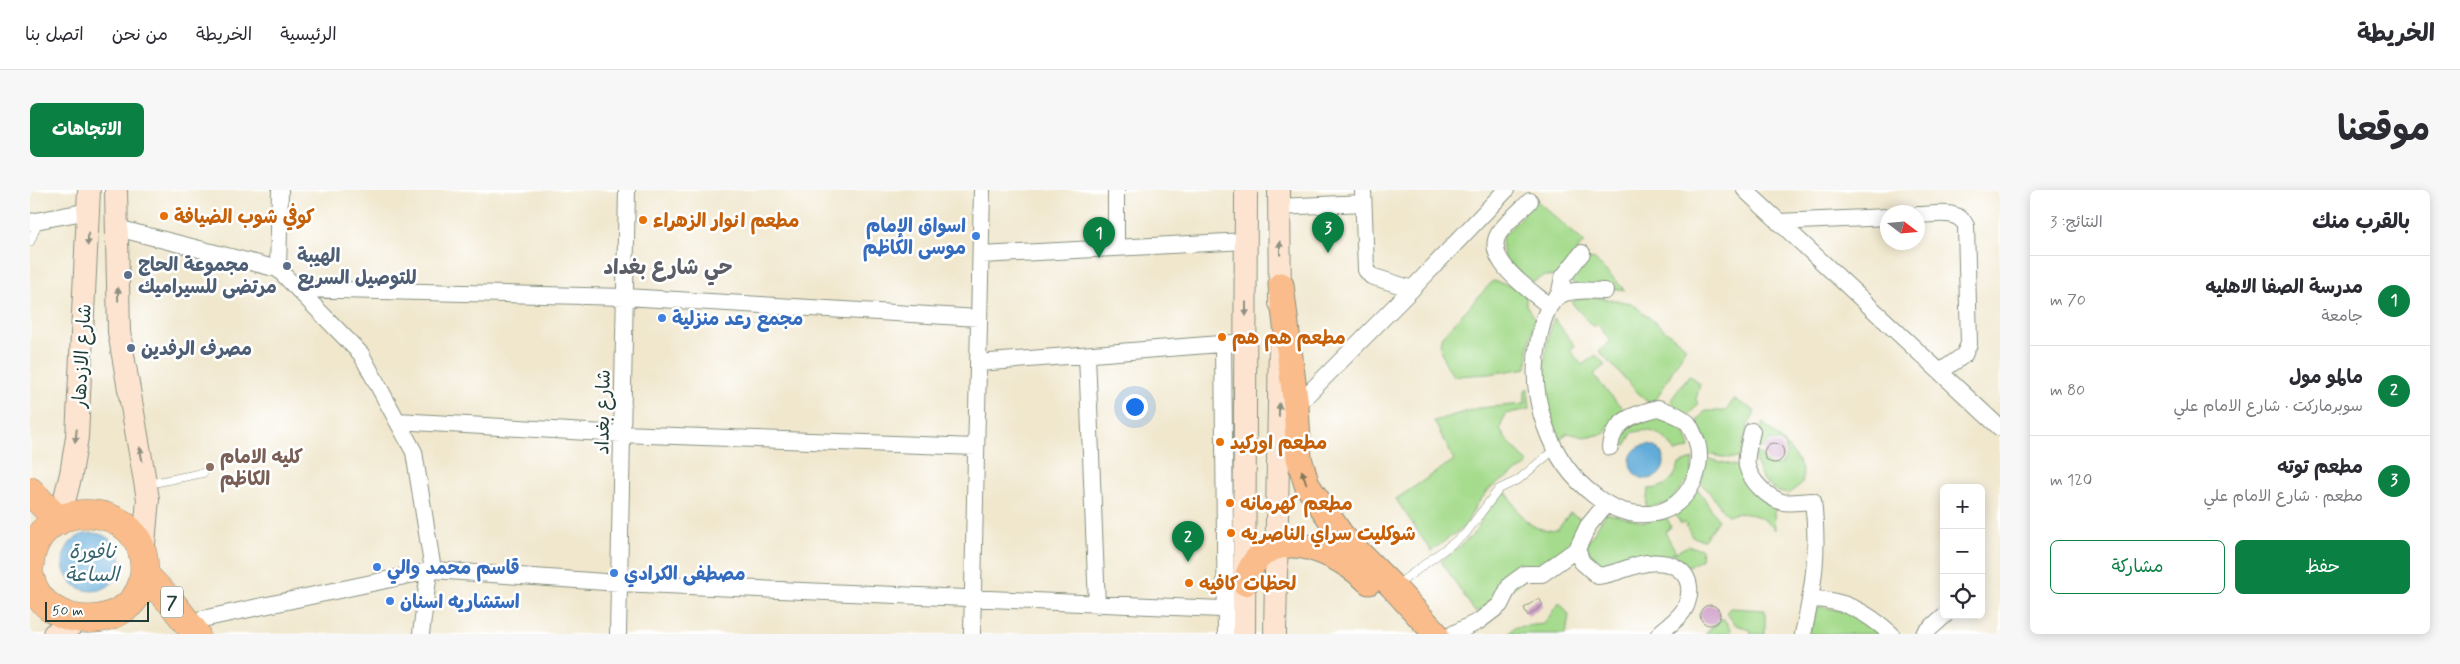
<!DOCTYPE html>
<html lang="ar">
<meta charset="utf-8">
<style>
:root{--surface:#fff;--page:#f7f7f7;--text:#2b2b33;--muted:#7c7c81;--line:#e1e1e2;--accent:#0b8043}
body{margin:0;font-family:Mynerve,"Playpen Sans Arabic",sans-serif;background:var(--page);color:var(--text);direction:rtl}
.controls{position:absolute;right:15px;bottom:15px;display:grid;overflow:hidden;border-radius:8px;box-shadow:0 2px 12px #0003}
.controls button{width:45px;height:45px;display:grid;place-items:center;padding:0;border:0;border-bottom:1px solid var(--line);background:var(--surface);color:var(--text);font:25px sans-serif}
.compass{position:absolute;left:1850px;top:15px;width:45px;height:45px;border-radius:50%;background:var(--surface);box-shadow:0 2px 12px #0003;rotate:106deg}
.scale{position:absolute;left:15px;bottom:12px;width:104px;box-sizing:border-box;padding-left:5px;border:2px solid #1f3d34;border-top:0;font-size:14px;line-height:18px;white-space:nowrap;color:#1f3d34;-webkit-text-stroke:4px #fff;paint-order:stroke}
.you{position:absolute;left:1104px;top:216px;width:18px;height:18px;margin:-12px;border:4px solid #fff;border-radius:50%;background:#1a73e8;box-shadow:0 0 0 8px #1a73e833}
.badge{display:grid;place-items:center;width:32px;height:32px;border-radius:50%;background:var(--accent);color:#fff;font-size:16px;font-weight:700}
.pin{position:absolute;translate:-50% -41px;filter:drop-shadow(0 1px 2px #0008)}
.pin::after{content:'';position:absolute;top:26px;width:18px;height:15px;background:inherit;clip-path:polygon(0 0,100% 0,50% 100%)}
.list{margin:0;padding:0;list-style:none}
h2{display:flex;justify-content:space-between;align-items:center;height:65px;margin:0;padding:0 20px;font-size:21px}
h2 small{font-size:16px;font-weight:400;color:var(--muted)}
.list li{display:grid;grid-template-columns:32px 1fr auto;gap:15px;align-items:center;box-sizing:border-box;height:90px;padding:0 20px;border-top:1px solid var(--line)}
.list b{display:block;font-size:19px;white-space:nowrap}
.list p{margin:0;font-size:16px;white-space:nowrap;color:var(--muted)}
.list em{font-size:16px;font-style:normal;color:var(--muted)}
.actions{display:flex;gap:10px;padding:15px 20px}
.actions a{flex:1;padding:11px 0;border:1px solid var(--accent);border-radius:8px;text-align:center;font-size:18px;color:var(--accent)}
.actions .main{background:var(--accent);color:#fff}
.icon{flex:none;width:28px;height:28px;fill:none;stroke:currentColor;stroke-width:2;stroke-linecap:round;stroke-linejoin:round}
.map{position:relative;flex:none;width:1970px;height:444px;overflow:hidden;direction:ltr;border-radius:8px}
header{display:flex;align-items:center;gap:30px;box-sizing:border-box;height:70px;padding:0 25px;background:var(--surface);border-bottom:1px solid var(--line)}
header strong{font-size:24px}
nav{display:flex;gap:28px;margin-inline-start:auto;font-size:18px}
.intro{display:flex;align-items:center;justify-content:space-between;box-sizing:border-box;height:120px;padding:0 30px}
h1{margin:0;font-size:35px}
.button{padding:12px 22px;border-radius:8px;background:var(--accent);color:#fff;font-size:18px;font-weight:700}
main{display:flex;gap:30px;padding:0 30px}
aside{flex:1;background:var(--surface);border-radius:8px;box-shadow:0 2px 12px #0003}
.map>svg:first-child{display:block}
</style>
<header>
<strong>الخريطة</strong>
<nav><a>الرئيسية</a><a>الخريطة</a><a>من نحن</a><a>اتصل بنا</a></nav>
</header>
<div class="intro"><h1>موقعنا</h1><a class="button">الاتجاهات</a></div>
<main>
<aside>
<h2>بالقرب منك<small>النتائج: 3</small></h2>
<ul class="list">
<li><span class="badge">1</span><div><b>مدرسة الصفا الاهليه</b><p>جامعة</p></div><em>70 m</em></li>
<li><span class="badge">2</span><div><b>مالمو مول</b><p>سوبرماركت · شارع الامام علي</p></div><em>80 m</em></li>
<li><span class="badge">3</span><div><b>مطعم توته</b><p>مطعم · شارع الامام علي</p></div><em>120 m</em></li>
</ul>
<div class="actions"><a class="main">حفظ</a><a>مشاركة</a></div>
</aside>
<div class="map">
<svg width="1970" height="444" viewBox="0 0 1970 444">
<rect width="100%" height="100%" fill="#fff"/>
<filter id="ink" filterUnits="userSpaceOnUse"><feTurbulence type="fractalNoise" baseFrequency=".02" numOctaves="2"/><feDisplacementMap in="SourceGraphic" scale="10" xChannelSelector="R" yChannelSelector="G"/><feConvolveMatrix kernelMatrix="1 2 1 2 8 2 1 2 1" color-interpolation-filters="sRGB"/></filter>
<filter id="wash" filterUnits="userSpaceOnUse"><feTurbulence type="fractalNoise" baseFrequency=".0096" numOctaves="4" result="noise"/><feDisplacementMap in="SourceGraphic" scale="20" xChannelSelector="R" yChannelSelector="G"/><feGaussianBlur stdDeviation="1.12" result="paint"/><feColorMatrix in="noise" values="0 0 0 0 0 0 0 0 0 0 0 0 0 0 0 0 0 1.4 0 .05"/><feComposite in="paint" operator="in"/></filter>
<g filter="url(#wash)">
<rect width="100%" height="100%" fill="#f0e7cd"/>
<path fill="#a5db8c" stroke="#628c60" d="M 1506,10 L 1554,52 L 1526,86 L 1515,86 L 1502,92 L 1474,69 L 1472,48 Z
M 1564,69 L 1595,100 L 1548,95 L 1541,92 L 1542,86 L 1553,71 Z
M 1463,91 L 1484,97 L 1496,106 L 1496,115 L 1505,128 L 1498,159 L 1497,178 L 1459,184 L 1423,186 C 1416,173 1406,161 1412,146 Z
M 1559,106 L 1601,113 L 1656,157 L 1626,210 L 1619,212 L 1615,210 L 1569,161 L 1581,151 L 1567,134 L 1563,137 L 1541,112 Z
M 1524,128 L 1545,156 L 1540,160 L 1552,175 L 1566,165 L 1575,175 L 1563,185 L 1593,219 L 1580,234 L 1574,244 L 1554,247 L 1538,243 L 1529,249 C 1525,237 1519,225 1517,212 C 1511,185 1515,154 1524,128 Z
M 1659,185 L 1670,194 L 1666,209 L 1668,215 L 1657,226 L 1644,218 L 1641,210 Z
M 1498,198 L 1500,219 L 1475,224 L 1470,239 L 1475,248 L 1499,274 L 1460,298 L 1445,317 L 1435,336 L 1401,361 L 1366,309 L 1424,270 L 1404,231 L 1448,218 L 1495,214 L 1495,200 Z
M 1704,209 L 1725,221 L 1718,236 L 1710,267 C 1702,271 1687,264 1676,265 L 1672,242 L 1666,233 L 1675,221 L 1696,221 Z
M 1625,225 C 1644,229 1655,238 1660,258 L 1645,262 C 1636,245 1621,236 1602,243 L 1595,256 L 1587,251 L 1592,240 Z
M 1733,233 C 1746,245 1784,277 1770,296 L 1758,304 C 1736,301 1726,282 1724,262 L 1731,265 L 1734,271 L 1743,276 L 1752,274 L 1756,266 L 1755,255 L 1748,251 L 1740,251 L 1733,258 L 1724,256 Z
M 1663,269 L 1660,288 L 1638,313 L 1616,318 L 1618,299 C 1635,299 1645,289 1649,274 Z
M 1679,269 L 1711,277 C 1719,304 1723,304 1748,316 L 1744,322 L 1745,340 C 1731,324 1717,321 1697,325 L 1671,292 L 1675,273 Z
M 1668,299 L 1688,330 L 1674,350 L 1662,347 L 1655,333 L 1651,334 L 1645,324 L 1659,312 Z
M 1476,302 C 1491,324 1498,344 1528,339 L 1540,323 L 1553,330 L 1542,355 L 1456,418 L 1445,422 L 1411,371 L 1442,346 L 1458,320 Z
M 1576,323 L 1614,332 L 1637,328 L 1641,337 L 1635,342 L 1646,362 L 1658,356 L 1672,359 L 1671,370 L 1657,377 L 1645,370 L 1645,362 L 1637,367 L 1616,364 L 1607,366 L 1594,373 L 1568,379 L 1555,365 L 1558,352 Z
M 1529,412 L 1539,425 L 1536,444 L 1477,444 L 1486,437 L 1514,434 Z
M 1786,416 L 1825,423 L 1854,444 L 1779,444 Z
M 1700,418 L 1735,420 L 1735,444 L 1721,444 L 1720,439 L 1706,435 L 1696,423 Z
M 1693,428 L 1701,439 L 1700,444 L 1675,444 Z"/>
<path fill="#61abd9" stroke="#407486" d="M1600 272a17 17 0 1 1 34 0a17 17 0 1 1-34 0Z
M33 372a29 29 0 1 1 58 0a29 29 0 1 1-58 0Z"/>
<g id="blocks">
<path fill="#cd9bc6" d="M1734 263a10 10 0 1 1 20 0a10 10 0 1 1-20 0Z
M 1509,408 L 1513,415 L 1498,426 L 1494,418 Z
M1670 425a10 10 0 1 1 20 0a10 10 0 1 1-20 0Z"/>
</g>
</g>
<g filter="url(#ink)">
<use href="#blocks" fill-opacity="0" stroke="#889280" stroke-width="1"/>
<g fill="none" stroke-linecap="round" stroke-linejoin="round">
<defs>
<path id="lane" d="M 0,52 L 9,30
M 118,294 L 173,283
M 1367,395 L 1435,344 L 1469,299 L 1488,290 L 1525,259"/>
<path id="street" d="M 1333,0 L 1336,80 L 1341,86 L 1382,99
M 1715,0 L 1970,238
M 1500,11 C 1491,20 1474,34 1468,45 C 1454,71 1503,102 1519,116
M 1249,17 L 1333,13
M 1888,25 C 1904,25 1928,18 1936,36 L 1939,154 L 1934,165 L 1910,182
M 0,32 L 59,21
M 1748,32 L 1858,27
M 87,38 L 248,79 L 331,164 L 384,262 L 403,380
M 1086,58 L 1086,0
M 951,65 L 1216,51
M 248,79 L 250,0
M 268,99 L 595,107 L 949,128
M 1575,101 C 1561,101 1539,98 1527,107 C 1516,117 1512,134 1509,148 C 1497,205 1518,271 1565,306 C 1583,320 1603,327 1625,323 C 1658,318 1678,276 1665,247 C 1663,243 1661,237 1658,233 C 1650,225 1639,222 1628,218 C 1605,224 1583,230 1580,257
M 1529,106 L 1533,87 L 1552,63
M 1193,154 L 1196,444
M 1057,165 L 1067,415
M 948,173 L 1203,153
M 1266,216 L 1382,99 L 1476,0
M 367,231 L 592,244 L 946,257
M 1722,241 C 1720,252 1715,265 1717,276 C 1721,292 1737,307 1752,312 C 1761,314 1774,311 1783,311 C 1789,359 1784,397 1773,444
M 1547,359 L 1552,372 L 1568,386 C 1587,384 1601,375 1617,373 C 1645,369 1668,385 1656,416 C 1651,428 1638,435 1629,444
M 1780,409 C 1813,409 1837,422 1861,444
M 158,432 L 403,380 L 589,393 L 1214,420
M 391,444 L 399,381
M 588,444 L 597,0
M 942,444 L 952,0
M 1423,444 L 1449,431 L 1470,415 L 1480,395 L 1488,389 L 1495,384 L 1512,384 L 1547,359 L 1558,336 L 1576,314
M 1894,444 L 1915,425"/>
<path id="secondary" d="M 86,0 L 89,142 L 118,309 L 113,365
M 1249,0 L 1250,113
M 29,331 L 41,284 L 47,247 L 59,0
M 24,444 L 42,435
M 1214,444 L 1216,0
M 1245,444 L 1250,153"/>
<path id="primary" d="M 1251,95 L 1266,216 L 1269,268 L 1277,295 L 1312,346 L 1363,397 L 1406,444
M 1215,393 C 1218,383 1222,373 1230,366 C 1261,339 1315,368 1339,392"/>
<path id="highway" d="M 0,301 L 29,331
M 0,375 C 4,303 120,308 114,383 C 109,444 12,444 0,386
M 114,384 L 141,412 L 166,444"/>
</defs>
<use href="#lane" stroke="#889280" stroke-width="9"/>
<use href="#street" stroke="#889280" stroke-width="18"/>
<use href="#secondary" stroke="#889280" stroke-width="24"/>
<use href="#primary" stroke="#889280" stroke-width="27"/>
<use href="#highway" stroke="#889280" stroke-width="29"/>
<use href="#lane" stroke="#fff" stroke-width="8"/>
<use href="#street" stroke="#fff" stroke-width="16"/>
<use href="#secondary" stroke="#fde4d0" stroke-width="22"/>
<use href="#primary" stroke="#f9bc8a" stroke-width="25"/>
<use href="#highway" stroke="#f9bc8a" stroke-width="28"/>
</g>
<defs><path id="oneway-solid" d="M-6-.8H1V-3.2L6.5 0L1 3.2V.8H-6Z" transform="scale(1.25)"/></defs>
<g fill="#8e9082">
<use href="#oneway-solid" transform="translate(58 49) rotate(93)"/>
<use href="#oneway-solid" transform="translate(1250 58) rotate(-91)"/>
<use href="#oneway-solid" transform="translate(88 104) rotate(-91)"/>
<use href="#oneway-solid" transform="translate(1216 119) rotate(90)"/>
<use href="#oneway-solid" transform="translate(1249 220) rotate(-89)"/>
<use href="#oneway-solid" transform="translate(46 246) rotate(96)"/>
<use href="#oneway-solid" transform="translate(111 264) rotate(-100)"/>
</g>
<use fill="#81765b" href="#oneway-solid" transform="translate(1274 287) rotate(-109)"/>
</g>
<g fill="#e8710a" stroke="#fff" stroke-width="2">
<circle cx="134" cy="26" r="5"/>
<circle cx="613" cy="30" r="5"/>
<circle cx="1192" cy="147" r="5"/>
<circle cx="1190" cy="252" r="5"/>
<circle cx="1200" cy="313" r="5"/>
<circle cx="1201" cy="343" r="5"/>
<circle cx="1159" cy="393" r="5"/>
</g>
<g fill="#3f7fe0" stroke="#fff" stroke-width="2">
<circle cx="946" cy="46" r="5"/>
<circle cx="632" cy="128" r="5"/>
<circle cx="347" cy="377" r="5"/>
<circle cx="584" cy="383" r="5"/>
<circle cx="360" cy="411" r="5"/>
</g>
<g fill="#5c6f8a" stroke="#fff" stroke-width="2">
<circle cx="257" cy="76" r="5"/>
<circle cx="98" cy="85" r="5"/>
<circle cx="101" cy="158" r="5"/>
</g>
<circle fill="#8d6e63" stroke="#fff" stroke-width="2" cx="180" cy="277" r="5"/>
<g text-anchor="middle" stroke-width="5" stroke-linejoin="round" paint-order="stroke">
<rect fill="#fff" stroke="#627771" stroke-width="1" x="131" y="396.5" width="22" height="31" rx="4"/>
<g font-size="18" font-weight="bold" fill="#1f3d34">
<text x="142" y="418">7</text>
</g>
<g font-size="19" font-weight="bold" fill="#c56008" stroke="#fff" text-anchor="start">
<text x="144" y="33">كوفي شوب الضيافة</text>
<text x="623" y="37">مطعم انوار الزهراء</text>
<text x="1202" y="154">مطعم هم هم</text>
<text x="1200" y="259">مطعم اوركيد</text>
<text x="1210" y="320">مطعم كهرمانه</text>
<text x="1211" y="350">شوكليت سراي الناصريه</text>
<text x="1169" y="400">لحظات كافيه</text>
</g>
<g font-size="19" font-weight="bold" fill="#366cbe" stroke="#fff" text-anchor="start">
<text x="936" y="42" text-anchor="end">اسواق الإمام<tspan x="936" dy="22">موسى الكاظم</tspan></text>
<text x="642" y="135">مجمع رعد منزلية</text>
<text x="357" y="384">قاسم محمد والي</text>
<text x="594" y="390">مصطفى الكرادي</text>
<text x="370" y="418">استشاريه اسنان</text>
</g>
<g font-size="19" font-weight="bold" fill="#4e5e75" stroke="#fff" text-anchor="start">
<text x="267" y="72">الهيبة<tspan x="267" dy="22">للتوصيل السريع</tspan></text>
<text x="108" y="81">مجموعة الحاج<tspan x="108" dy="22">مرتضى للسيراميك</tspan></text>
<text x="111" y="165">مصرف الرفدين</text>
</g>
<g font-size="19" fill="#1f3d34" stroke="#fff">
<text transform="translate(51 166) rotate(-87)" y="7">شارع الازدهار</text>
<text transform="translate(572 222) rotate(-89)" y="7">شارع بغداد</text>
</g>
<g font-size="19" font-weight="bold" fill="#785e54" stroke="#fff" text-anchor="start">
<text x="190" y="273">كليه الامام<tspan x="190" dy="22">الكاظم</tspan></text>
</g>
<g font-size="20" font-style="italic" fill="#36646e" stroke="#fff">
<text x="62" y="368">نافورة<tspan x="62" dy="23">الساعة</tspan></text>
</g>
<g font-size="21" font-weight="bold" fill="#5c5e67" stroke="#fff">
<text x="638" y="84">حي شارع بغداد</text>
</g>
</g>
</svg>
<div class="controls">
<button>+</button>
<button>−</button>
<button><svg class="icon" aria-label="locate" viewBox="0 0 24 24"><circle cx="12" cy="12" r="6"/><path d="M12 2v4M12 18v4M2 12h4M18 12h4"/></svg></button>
</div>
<svg class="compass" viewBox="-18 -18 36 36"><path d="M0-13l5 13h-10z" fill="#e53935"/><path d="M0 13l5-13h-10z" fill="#7c7c81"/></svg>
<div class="scale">50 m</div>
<div class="you"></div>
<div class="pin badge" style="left:1069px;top:68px">1</div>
<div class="pin badge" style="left:1158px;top:372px">2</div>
<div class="pin badge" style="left:1298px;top:63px">3</div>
</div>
</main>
